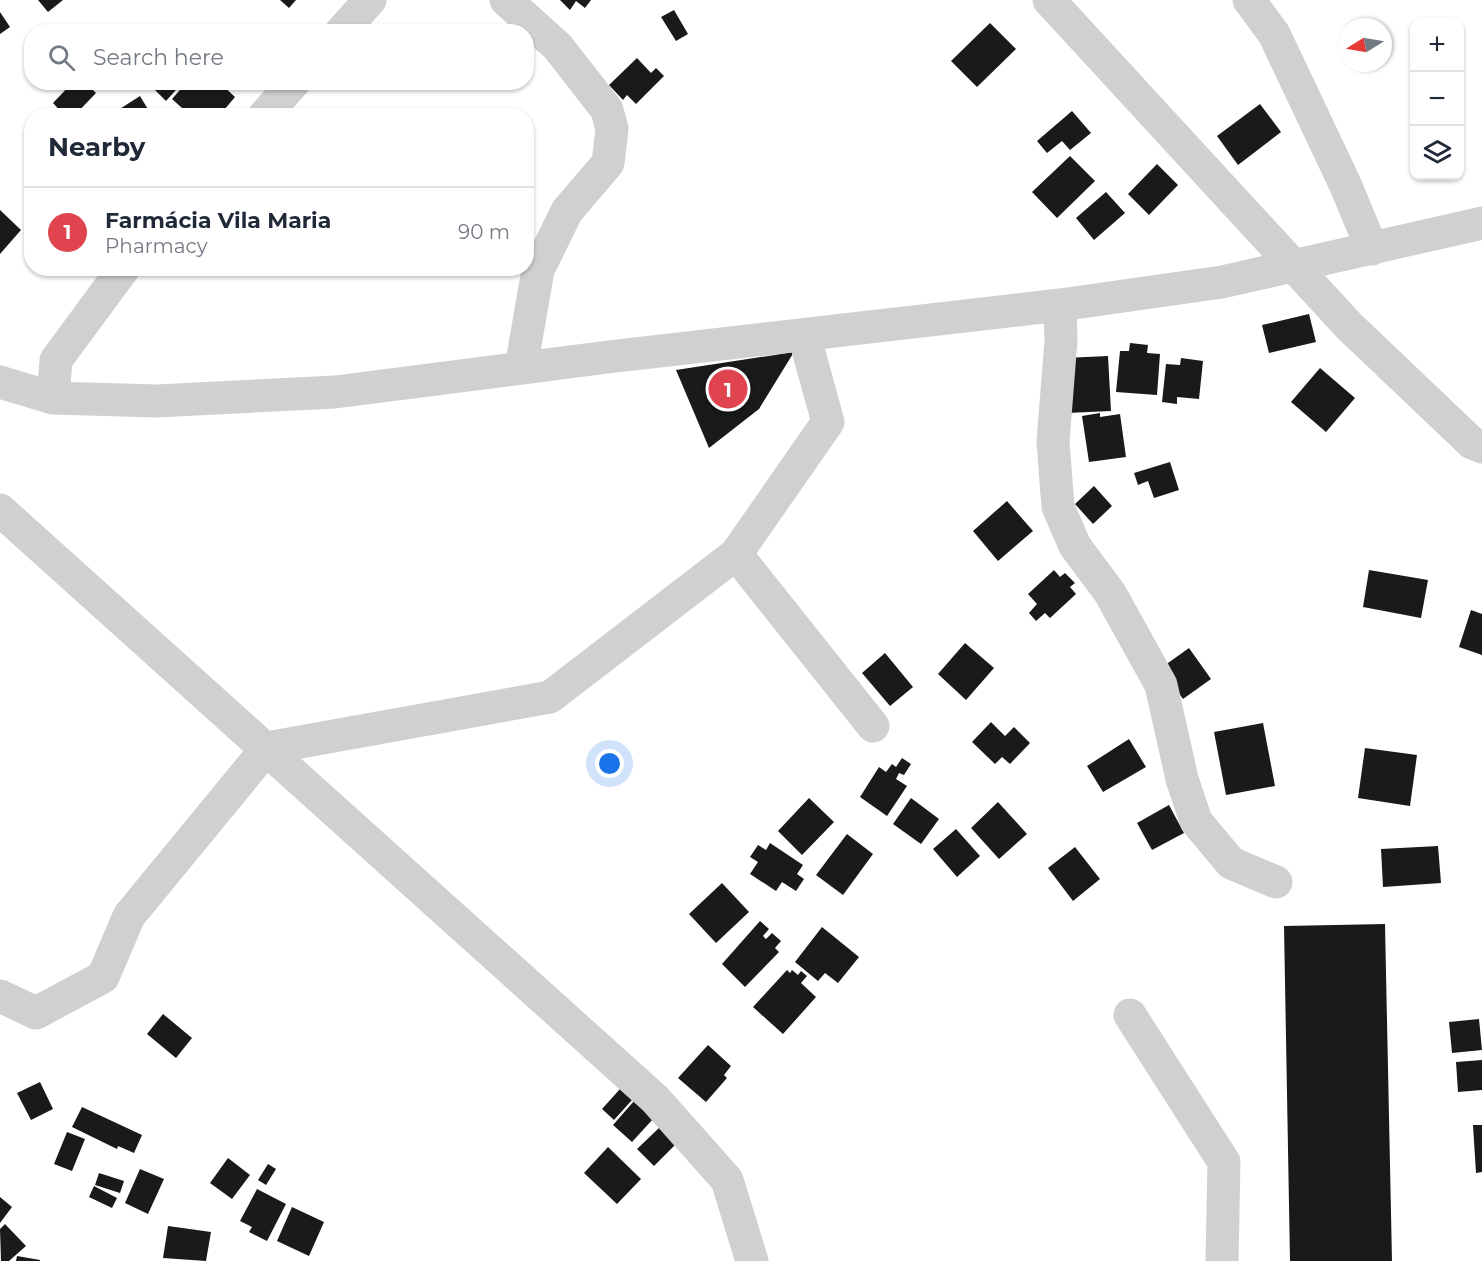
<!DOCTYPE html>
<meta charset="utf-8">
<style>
:root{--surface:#fff;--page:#f2f2f3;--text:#1f2937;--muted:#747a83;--line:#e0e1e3;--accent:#ea580c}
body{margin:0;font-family:Montserrat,sans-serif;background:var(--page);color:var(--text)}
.controls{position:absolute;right:18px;top:18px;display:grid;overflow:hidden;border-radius:12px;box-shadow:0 2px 4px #0004}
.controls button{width:54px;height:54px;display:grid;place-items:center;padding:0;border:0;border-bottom:2px solid var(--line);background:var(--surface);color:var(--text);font:30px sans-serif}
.compass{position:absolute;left:1338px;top:18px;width:54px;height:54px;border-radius:50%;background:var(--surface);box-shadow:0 2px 4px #0004;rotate:259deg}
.you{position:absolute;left:610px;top:764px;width:21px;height:21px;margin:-15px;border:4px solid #fff;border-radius:50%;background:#1a73e8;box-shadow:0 0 0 9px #1a73e833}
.badge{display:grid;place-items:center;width:39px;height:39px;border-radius:50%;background:var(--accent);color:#fff;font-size:20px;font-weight:700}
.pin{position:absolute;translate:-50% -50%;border:3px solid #fff;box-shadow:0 2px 6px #0006}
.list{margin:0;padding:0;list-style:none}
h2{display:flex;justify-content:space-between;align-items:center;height:78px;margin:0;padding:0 24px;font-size:26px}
h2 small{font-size:20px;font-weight:400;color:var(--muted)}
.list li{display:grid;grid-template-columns:39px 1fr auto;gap:18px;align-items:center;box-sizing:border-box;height:90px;padding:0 24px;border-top:2px solid var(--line)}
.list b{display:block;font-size:22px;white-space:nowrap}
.list p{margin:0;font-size:20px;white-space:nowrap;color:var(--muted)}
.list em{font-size:20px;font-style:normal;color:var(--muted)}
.icon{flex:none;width:33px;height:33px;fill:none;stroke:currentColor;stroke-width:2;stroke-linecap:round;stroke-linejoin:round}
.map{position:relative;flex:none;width:1482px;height:1261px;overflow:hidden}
.search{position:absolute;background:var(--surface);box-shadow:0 2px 4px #0004;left:24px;top:24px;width:510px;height:66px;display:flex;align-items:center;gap:15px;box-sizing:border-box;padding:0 21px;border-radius:24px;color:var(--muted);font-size:22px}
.panel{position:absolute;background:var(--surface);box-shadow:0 2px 4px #0004;left:24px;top:108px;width:510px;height:168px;border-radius:24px}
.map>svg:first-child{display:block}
</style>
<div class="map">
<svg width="1482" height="1261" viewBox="0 0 1482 1261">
<rect width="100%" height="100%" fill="#fff"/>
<path fill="#1a1a1a" d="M 38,0 L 63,0 L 48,12 Z
M 280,0 L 296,0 L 289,8 Z
M 560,0 L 591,0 L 585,8 L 576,1 L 570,10 Z
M 674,10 L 688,34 L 676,41 L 661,17 Z
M 0,12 L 10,27 L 0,34 Z
M 990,23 L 1016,49 L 977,87 L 951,61 Z
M 637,58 L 651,73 L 656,68 L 664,76 L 636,104 L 627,95 L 623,100 L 609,85 Z
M 73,82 L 85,82 L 96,93 L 74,116 L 65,116 L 53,103 Z
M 150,82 L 183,82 L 166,101 L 149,84 Z
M 187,82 L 219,82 L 235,97 L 219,116 L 191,116 L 172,99 Z
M 140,96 L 152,116 L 117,116 L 115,112 Z
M 1260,104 L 1281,132 L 1238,165 L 1217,136 Z
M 1072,111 L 1091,133 L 1070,150 L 1062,141 L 1047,153 L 1037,141 Z
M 1070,156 L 1095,181 L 1057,218 L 1032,192 Z
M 1157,164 L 1178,185 L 1149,215 L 1128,194 Z
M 1106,192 L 1125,213 L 1094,240 L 1076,218 Z
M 0,210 L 21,230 L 0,254 Z
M 1309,314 L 1316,342 L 1269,353 L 1262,325 Z
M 1130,343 L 1148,345 L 1147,353 L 1160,354 L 1157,395 L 1116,392 L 1120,351 L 1129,351 Z
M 794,352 L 759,409 L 709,448 L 676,370 Z
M 1108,356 L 1111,411 L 1067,413 L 1064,358 Z
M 1181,358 L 1203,361 L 1199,399 L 1177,397 L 1177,404 L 1162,402 L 1166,364 L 1180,365 Z
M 1320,368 L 1355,398 L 1326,432 L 1291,402 Z
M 1100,413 L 1100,417 L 1120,414 L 1126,457 L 1089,462 L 1082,416 Z
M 1170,462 L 1179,490 L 1154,498 L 1148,481 L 1138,485 L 1134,473 Z
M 1094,486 L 1112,506 L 1093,524 L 1075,504 Z
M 1007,501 L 1033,531 L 998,561 L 973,531 Z
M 1054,570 L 1060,577 L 1065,573 L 1075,583 L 1070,587 L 1076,594 L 1050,618 L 1045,613 L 1036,621 L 1029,613 L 1037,604 L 1028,594 Z
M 1369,570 L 1428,580 L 1421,618 L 1363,607 Z
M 1471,610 L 1482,614 L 1482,655 L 1459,647 Z
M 965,643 L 994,668 L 966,700 L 938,674 Z
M 1189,648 L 1211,679 L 1183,699 L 1161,668 Z
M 885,653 L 913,687 L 890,706 L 862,673 Z
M 991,722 L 1005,736 L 1014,727 L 1030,743 L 1010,764 L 1002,757 L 995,764 L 972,742 Z
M 1263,723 L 1275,786 L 1226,795 L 1214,732 Z
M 1129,739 L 1146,767 L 1103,792 L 1087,766 Z
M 1365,748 L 1417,755 L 1410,806 L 1358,798 Z
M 902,758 L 911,764 L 904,775 L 899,773 L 896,779 L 907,786 L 887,816 L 860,797 L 879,767 L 886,772 L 892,764 L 896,767 Z
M 809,798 L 834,822 L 802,855 L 778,831 Z
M 911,798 L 939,819 L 921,844 L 893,824 Z
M 998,802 L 1027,834 L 999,859 L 971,828 Z
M 1169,805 L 1184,833 L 1152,850 L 1137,823 Z
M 956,829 L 980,856 L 957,877 L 933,849 Z
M 847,834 L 873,854 L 843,895 L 816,875 Z
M 770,843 L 803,865 L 797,874 L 804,879 L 796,891 L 782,882 L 776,891 L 750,874 L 758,862 L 750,857 L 758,845 L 766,850 Z
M 1438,846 L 1441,883 L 1383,887 L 1381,849 Z
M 1075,847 L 1100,879 L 1073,901 L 1048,868 Z
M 722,883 L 749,912 L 716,943 L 689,914 Z
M 760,921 L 769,929 L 763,936 L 766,939 L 772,933 L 781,941 L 775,948 L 779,952 L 745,987 L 722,964 Z
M 1385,924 L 1392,1261 L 1290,1261 L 1284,926 Z
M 822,927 L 859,957 L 838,983 L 825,973 L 818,981 L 795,962 Z
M 787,970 L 790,973 L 792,970 L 798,975 L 801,971 L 807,976 L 801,983 L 816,997 L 783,1034 L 753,1007 Z
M 163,1014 L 192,1038 L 176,1058 L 147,1034 Z
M 1479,1019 L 1482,1050 L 1452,1053 L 1449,1022 Z
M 708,1045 L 731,1066 L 724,1075 L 727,1078 L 706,1102 L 678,1078 Z
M 1482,1060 L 1482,1090 L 1458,1092 L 1456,1062 Z
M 40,1082 L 53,1109 L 31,1120 L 17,1093 Z
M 620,1089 L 632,1100 L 614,1120 L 602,1109 Z
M 634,1101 L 653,1119 L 632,1142 L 613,1125 Z
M 82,1107 L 142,1135 L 134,1153 L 118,1146 L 117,1149 L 72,1127 Z
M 1473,1125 L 1482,1125 L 1482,1172 L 1476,1173 Z
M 660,1127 L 676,1144 L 654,1166 L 637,1149 Z
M 67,1132 L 85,1139 L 72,1171 L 54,1164 Z
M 608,1147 L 641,1179 L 617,1204 L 584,1173 Z
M 228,1158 L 250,1175 L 232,1199 L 210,1183 Z
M 268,1164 L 276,1169 L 266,1185 L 258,1180 Z
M 140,1169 L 164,1179 L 148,1214 L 125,1203 Z
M 99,1173 L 124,1181 L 120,1193 L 95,1185 Z
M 94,1186 L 117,1198 L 112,1208 L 89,1197 Z
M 257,1189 L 286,1204 L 267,1241 L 249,1232 L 252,1227 L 240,1221 Z
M 0,1197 L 12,1207 L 0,1223 Z
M 292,1207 L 324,1222 L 309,1256 L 277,1241 Z
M 5,1224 L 26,1246 L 9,1261 L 1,1261 L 0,1229 Z
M 168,1226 L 211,1232 L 206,1261 L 163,1258 Z
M 17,1256 L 40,1260 L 40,1261 L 16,1261 Z"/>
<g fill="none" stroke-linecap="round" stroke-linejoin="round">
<path stroke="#d0d0d0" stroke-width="33" d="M 506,0 L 558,47 L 607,110 L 612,129 L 608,163 L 567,211 L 538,270 L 521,368
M 1049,0 L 1349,326 L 1472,443 L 1482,447
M 1249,0 L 1274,34 L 1345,184 L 1372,249
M 341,32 L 370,0
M 264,116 L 294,82
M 1060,305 L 1061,340 L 1053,442 L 1058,507 L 1075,546 L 1110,593 L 1161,685 L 1182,779 L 1196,821 L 1231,863 L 1276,882
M 0,382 L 53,398 L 157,401 L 335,392 L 608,357 L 1060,305 L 1222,282 L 1482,223
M 53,398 L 56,360 L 124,268
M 0,510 L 655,1099 L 727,1180 L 752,1261
M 736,554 L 873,726
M 0,996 L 36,1013 L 103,977 L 129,916 L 267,748 L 550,697 L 736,554 L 828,422 L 804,335
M 1130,1015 L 1224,1162 L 1222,1261"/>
</g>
</svg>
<div class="controls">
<button>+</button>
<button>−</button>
<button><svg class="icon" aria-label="layers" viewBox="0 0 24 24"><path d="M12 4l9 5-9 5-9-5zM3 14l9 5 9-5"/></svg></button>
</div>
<svg class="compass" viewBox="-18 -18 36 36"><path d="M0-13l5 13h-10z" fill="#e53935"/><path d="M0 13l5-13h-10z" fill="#747a83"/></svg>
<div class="you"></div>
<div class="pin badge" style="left:728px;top:389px;background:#e0444e">1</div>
<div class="search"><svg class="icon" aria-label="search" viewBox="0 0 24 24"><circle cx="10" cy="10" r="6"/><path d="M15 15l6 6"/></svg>Search here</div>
<section class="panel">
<h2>Nearby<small></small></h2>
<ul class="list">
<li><span class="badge" style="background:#e0444e">1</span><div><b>Farmácia Vila Maria</b><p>Pharmacy</p></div><em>90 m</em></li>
</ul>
</section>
</div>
